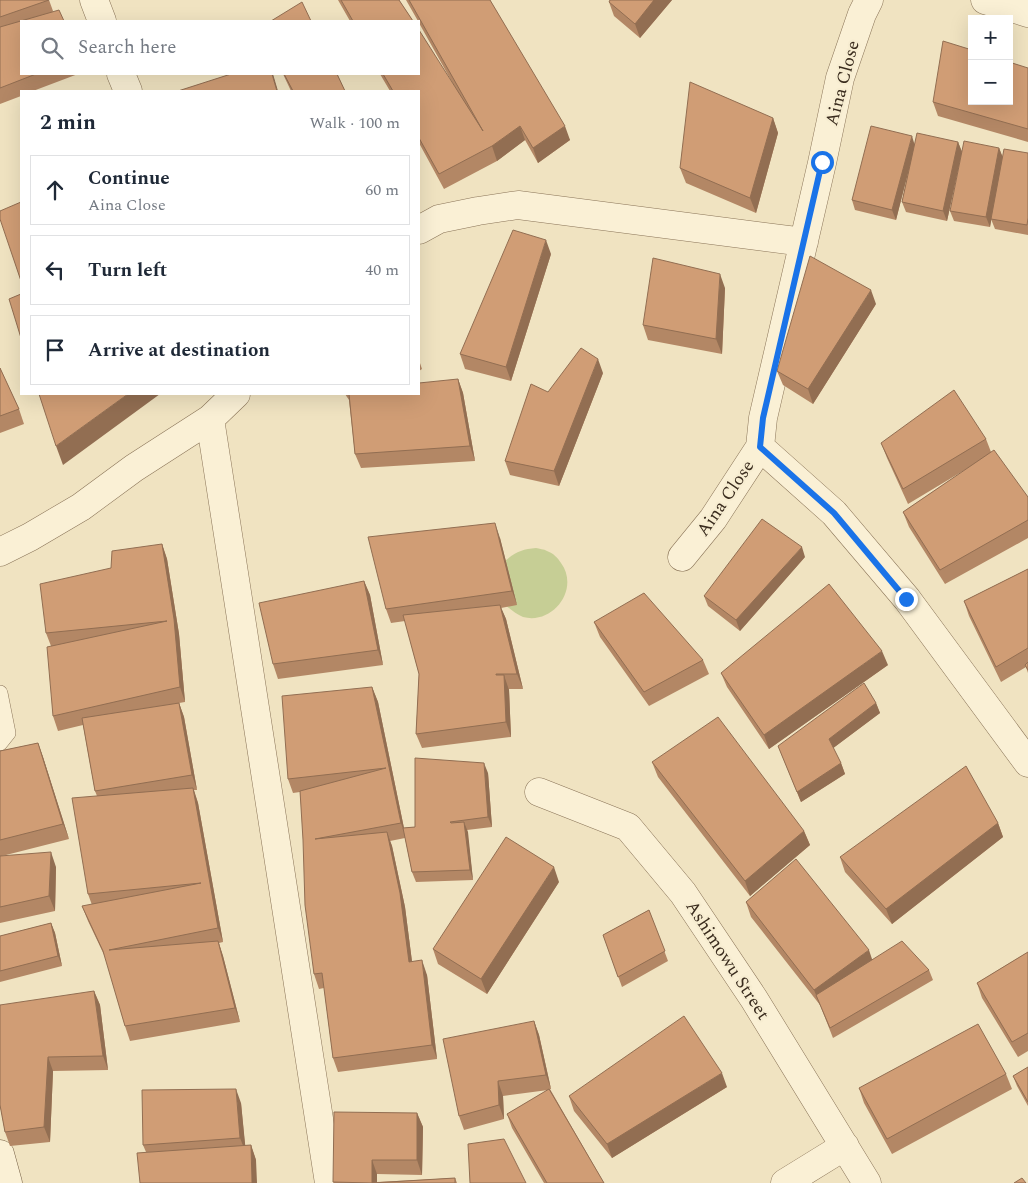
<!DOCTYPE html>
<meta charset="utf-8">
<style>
:root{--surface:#fff;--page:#f6f6f7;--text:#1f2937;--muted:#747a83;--line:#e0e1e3}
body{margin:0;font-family:Spectral,serif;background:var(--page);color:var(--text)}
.controls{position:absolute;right:15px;top:15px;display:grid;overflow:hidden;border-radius:0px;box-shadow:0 5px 20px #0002}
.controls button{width:45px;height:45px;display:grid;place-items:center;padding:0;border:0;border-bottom:1px solid var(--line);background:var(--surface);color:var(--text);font:25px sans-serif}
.stop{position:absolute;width:15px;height:15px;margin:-11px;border:4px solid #1a73e8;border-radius:50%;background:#fff}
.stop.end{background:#1a73e8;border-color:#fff;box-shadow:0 1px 5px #0008}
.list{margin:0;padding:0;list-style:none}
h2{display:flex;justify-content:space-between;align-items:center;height:65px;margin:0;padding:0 20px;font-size:21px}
h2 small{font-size:16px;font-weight:400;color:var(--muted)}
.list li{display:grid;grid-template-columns:32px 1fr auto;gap:15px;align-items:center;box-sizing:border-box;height:70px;margin:0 10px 10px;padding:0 10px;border:1px solid var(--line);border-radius:0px}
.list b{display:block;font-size:19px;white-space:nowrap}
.list p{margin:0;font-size:16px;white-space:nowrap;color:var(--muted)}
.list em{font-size:16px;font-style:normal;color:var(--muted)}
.icon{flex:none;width:28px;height:28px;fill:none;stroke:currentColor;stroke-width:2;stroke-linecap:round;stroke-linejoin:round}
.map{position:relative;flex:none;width:1028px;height:1183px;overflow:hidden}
.search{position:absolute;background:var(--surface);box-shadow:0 5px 20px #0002;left:20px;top:20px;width:400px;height:55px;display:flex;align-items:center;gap:12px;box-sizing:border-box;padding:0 18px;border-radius:0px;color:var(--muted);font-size:19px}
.panel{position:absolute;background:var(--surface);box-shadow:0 5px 20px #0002;left:20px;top:90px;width:400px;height:305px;border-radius:0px}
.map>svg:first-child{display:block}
</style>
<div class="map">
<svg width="1028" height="1183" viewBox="0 0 1028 1183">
<rect width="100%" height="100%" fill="#f0e3c1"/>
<path fill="#c6ce95" d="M 536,548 C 539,549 544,549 547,551 C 553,553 558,558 561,563 C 580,589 553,625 523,617 C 516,614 510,609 504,604 L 505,561 C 515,552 523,549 536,548 Z"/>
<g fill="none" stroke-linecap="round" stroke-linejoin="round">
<defs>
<path id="service" d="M 0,693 L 8,733 L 0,743"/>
<path id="minor" d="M 94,0 L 102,21
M 985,0 L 1028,13
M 121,74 L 128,91
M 419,230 L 439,219 L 478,211 L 518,205 L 804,242
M 210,419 L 329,1183
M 760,447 L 834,513 L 907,599 L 1028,763
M 0,552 L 30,537 L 81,507 L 134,468 L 210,419 L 236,394
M 682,557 L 713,519 L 760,447 L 763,418 L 822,163 L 840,78 L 862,14 L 869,0
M 539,792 L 628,827 L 683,893 L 754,999 L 867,1183
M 785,1183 L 845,1146"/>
<path id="secondary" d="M 0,1154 L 8,1183"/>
</defs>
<use href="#service" stroke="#8a7458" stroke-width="16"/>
<use href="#minor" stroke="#8a7458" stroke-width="29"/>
<use href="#secondary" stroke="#6c553b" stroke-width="29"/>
<use href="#service" stroke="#faf0d5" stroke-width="15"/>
<use href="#minor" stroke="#faf0d5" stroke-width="28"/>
<use href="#secondary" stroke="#faf0d5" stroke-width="28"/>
</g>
<path fill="#b38765" d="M 0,0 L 49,0 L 53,11 L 21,74 L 78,74 L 33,91 L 21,91 L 21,96 L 0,104 Z
M 338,0 L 399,0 L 413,21 L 350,21 Z
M 406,0 L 490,0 L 570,140 L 538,163 L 525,140 L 497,161 L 444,189 L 419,143 L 419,91 L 390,91 L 380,74 L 419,74 L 457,91 L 419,23 L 419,21 L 418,21 Z
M 610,0 L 672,0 L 640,38 L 614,16 L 609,2 Z
M 1028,68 L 1028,142 L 938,116 L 933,102 Z
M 283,74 L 337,74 L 345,91 L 291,91 Z
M 773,118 L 778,133 L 756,213 L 686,183 L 680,168 Z
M 958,142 L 962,152 L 947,221 L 906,212 L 902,202 L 910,164 L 896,220 L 855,210 L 852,200 L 915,144 Z
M 999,148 L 1003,158 L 1028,153 L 1028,235 L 995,229 L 991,219 L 990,227 L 954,221 L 950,211 Z
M 551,254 L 511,381 L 465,369 L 460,354 Z
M 725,288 L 722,354 L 648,340 L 643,325 Z
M 876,304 L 813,404 L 783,385 L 777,371 Z
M 419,360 L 422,369 L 419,371 Z
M 0,368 L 19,409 L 24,424 L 0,433 Z
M 603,373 L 559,486 L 510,475 L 505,461 L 548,392 Z
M 458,379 L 463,393 L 475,461 L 361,468 L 355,454 L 349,400 L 345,394 L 419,394 Z
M 986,439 L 991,452 L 1028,497 L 1028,538 L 945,584 L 909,527 L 903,512 L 968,468 L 908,504 L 887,458 L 881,443 Z
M 500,538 L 517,605 L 501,608 L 506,619 L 523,689 L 509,689 L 511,737 L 422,748 L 416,734 L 419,674 L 405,621 L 391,623 L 386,609 Z
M 162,544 L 167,559 L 179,634 L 185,702 L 179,703 L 184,717 L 197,790 L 194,790 L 198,803 L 223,942 L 219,943 L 223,956 L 240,1022 L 130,1041 L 125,1026 L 106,959 L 88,921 L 82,906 L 92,905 L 88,894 L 97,796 L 95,791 L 83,725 L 58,731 L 53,716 L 51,646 L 46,633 L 111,568 Z
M 805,557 L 740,631 L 708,606 L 704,596 Z
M 1028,569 L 1028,673 L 1026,667 L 1001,682 L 969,616 L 964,601 Z
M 364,581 L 370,595 L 383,665 L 278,679 L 273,664 Z
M 594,622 L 703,660 L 709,674 L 649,706 L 600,637 Z
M 888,665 L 769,749 L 727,687 L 721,673 Z
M 372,687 L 378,702 L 404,828 L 415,827 L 488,773 L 492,827 L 467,830 L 473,880 L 416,882 L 412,872 L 405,838 L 390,841 L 392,846 L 405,907 L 412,962 L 427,975 L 437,1059 L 338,1072 L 333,1058 L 324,988 L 319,989 L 314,974 L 300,792 L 293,793 L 288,779 Z
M 876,703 L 880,713 L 833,748 L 841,763 L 845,774 L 801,802 L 778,746 Z
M 38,743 L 43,757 L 69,839 L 2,856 L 56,867 L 55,911 L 0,923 L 0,751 Z
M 652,762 L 804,831 L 810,845 L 750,896 L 658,777 Z
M 998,823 L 1003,837 L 892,924 L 845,872 L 840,857 Z
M 559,882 L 487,994 L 438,964 L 433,949 Z
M 746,902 L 872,960 L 929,970 L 933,980 L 833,1038 L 820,1005 L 751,917 Z
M 649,910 L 668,961 L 622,987 L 603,935 Z
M 51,923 L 55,933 L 62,966 L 0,982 L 0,936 Z
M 1028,952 L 1028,1051 L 1018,1057 L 982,998 L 977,983 Z
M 94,991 L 100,1005 L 108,1070 L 53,1071 L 50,1142 L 10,1146 L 5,1132 L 0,1105 Z
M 534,1021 L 539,1035 L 551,1089 L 550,1089 L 604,1183 L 544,1183 L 512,1128 L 507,1114 L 548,1090 L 503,1096 L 504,1119 L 464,1130 L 459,1116 Z
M 1028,1067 L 1028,1106 L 1017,1086 L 1013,1076 Z
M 1006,1074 L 1012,1089 L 892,1154 L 864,1103 L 859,1088 Z
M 727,1087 L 612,1158 L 574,1111 L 569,1096 Z
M 241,1103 L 245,1146 L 251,1145 L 256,1160 L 146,1152 L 143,1145 Z
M 417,1113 L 423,1127 L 422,1175 L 377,1174 L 377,1182 L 455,1178 L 457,1183 L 334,1183 L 333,1182 Z"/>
<path fill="#926e52" d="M 654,0 L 672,0 L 640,38 L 635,24 Z
M 272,74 L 273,74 L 278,91 L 277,91 Z
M 773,118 L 778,133 L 756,213 L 750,198 Z
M 520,126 L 525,140 L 497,161 L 492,146 Z
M 565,126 L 570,140 L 538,163 L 533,148 Z
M 912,136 L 915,146 L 896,220 L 892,210 Z
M 958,142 L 962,152 L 947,221 L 943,211 Z
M 999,148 L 1003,158 L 990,227 L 986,217 Z
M 546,240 L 551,254 L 511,381 L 506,367 Z
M 720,274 L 725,288 L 722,354 L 716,339 Z
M 871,290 L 876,304 L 813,404 L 808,389 Z
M 598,359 L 603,373 L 559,486 L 554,471 Z
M 458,379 L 463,393 L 475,461 L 470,446 Z
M 128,394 L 160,394 L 63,465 L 56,446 Z
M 495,523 L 500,538 L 517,605 L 512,591 Z
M 162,544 L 167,559 L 179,634 L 185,702 L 180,687 Z
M 802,547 L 805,557 L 740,631 L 736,620 Z
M 364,581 L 370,595 L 383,665 L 378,650 Z
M 500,605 L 506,619 L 523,689 L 517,674 Z
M 882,651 L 888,665 L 769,749 L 764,735 Z
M 504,675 L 509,690 L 511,737 L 506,722 Z
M 372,687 L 378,702 L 406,838 L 401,823 Z
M 179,703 L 184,717 L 197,790 L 192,775 Z
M 876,703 L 880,713 L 832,749 L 829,739 Z
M 38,743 L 43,757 L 69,839 L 63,824 Z
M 484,763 L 488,773 L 492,827 L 488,817 Z
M 841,763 L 845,774 L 801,802 L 797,792 Z
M 193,788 L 198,803 L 223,942 L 218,928 Z
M 464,822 L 468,832 L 473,880 L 470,870 Z
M 998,823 L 1003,837 L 892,924 L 886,909 Z
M 804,831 L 810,845 L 750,896 L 745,881 Z
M 387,832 L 392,846 L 405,907 L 414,977 L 409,962 Z
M 51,852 L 56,867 L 55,911 L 49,896 Z
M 554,867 L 559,882 L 487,994 L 481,979 Z
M 51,923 L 55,933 L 62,966 L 58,956 Z
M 218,941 L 223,956 L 240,1022 L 235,1008 Z
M 869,950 L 874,965 L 820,1005 L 814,990 Z
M 422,960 L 427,975 L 437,1059 L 432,1045 Z
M 94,991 L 100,1005 L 108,1070 L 103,1056 Z
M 534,1021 L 539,1035 L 551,1089 L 546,1075 Z
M 48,1057 L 53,1071 L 50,1142 L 44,1127 Z
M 722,1073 L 727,1087 L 612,1158 L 607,1144 Z
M 498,1081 L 503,1096 L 504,1119 L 499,1105 Z
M 236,1089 L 241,1103 L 246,1153 L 240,1138 Z
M 417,1113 L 423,1127 L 422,1175 L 417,1160 Z
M 251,1145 L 256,1160 L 257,1183 L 252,1183 Z
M 372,1160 L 377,1174 L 377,1183 L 372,1183 Z"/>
<path fill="#d09d75" stroke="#926e52" d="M 0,0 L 49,0 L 0,17 Z
M 341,0 L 399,0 L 413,21 L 353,21 Z
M 409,0 L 490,0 L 565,126 L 533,148 L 520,126 L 492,146 L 439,174 L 419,138 L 419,91 L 393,91 L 383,74 L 419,74 L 419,30 L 483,131 Z
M 610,0 L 654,0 L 635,24 L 609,2 Z
M 302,2 L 311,21 L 271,21 Z
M 59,10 L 64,21 L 21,21 L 21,74 L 36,74 L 0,88 L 0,27 Z
M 943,41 L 972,50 L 972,101 L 1009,101 L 1009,62 L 1028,68 L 1028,129 L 933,102 Z
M 231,74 L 272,74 L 277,91 L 178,91 Z
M 284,74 L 337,74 L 345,91 L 293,91 Z
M 690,82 L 773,118 L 750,198 L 680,168 Z
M 871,126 L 912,136 L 892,210 L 852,200 Z
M 917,133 L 958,142 L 943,211 L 902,202 Z
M 964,141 L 999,148 L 986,217 L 950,211 Z
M 1004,149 L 1028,153 L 1028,218 L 1027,225 L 991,219 Z
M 21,202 L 21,281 L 0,219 L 0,211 Z
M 513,230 L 546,240 L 506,367 L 460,354 Z
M 810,256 L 871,290 L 808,389 L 777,371 Z
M 653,258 L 720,274 L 716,339 L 643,325 Z
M 21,294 L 21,338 L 9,299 Z
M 581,348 L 598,359 L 554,471 L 505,461 L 531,384 L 548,392 Z
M 0,368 L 19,409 L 0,416 Z
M 458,379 L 470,446 L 355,454 L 349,394 L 419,394 L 419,383 Z
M 954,390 L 986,439 L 903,489 L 881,443 Z
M 39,394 L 128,394 L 56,446 Z
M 994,450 L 1028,497 L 1028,520 L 940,570 L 903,512 Z
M 762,519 L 802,547 L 736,620 L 704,596 Z
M 495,523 L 512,591 L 386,609 L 368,537 Z
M 162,544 L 174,619 L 180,687 L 53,716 L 47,647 L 167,621 L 46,633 L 40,584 L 111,568 L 112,551 Z
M 1028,569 L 1028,648 L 996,667 L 964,601 Z
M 364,581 L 378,650 L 273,664 L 259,603 Z
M 829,584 L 882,651 L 764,735 L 721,673 Z
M 644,593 L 703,660 L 644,692 L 594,622 Z
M 500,605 L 517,674 L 496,674 L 496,675 L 504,675 L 506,722 L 416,734 L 419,674 L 403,615 Z
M 1028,662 L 1028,670 L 1025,665 Z
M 864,683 L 876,703 L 829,739 L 841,763 L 797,792 L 778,746 Z
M 372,687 L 401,823 L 315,839 L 387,832 L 400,893 L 409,962 L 422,960 L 432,1045 L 333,1058 L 322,973 L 314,974 L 305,905 L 303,840 L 300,791 L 386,768 L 288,779 L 282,696 Z
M 179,703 L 192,775 L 95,791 L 82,718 Z
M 718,717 L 804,831 L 745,881 L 652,762 Z
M 38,743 L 63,824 L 0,840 L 0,751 Z
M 415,758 L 484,763 L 488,817 L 450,822 L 451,823 L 464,822 L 470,870 L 412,872 L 403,828 L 415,827 Z
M 966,766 L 998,823 L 886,909 L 840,857 Z
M 193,788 L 218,928 L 109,950 L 218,941 L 235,1008 L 125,1026 L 103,951 L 82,906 L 201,883 L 88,894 L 72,798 Z
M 506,837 L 554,867 L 481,979 L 433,949 Z
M 51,852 L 49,896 L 0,907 L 0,856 Z
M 796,859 L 869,950 L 814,990 L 746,902 Z
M 649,910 L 665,951 L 618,977 L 603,935 Z
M 51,923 L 58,956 L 0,971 L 0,936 Z
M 902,941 L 929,970 L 830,1028 L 816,995 Z
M 1028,952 L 1028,1033 L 1012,1042 L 977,983 Z
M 94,991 L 103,1056 L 48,1057 L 44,1127 L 5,1132 L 0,1105 L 0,1005 Z
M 684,1016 L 722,1073 L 607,1144 L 569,1096 Z
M 534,1021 L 546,1075 L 498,1081 L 499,1105 L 459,1116 L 443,1039 Z
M 978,1024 L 1006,1074 L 887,1139 L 859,1088 Z
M 1028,1067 L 1028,1102 L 1013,1076 Z
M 236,1089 L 240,1138 L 143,1145 L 142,1090 Z
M 549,1089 L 604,1183 L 547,1183 L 507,1114 Z
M 334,1112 L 417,1113 L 417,1160 L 372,1160 L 372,1183 L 455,1178 L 455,1183 L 372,1183 L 333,1182 Z
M 504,1139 L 526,1183 L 470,1183 L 468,1144 Z
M 251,1145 L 252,1183 L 140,1183 L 137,1153 Z
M 1022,1178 L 1026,1183 L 1014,1183 Z"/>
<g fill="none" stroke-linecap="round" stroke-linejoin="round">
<path stroke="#1a73e8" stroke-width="6" d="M 822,162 L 763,418 L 760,447 L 834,513 L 906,599"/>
</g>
<g text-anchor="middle" stroke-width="4.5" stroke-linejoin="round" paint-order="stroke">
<g font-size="18" fill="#392b1d" stroke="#f7edd1">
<text transform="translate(842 83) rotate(-75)" y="6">Aina Close</text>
<text transform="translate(725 498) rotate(-56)" y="6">Aina Close</text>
<text transform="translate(728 960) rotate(57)" y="6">Ashimowu Street</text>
</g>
</g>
</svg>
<div class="controls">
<button>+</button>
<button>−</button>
</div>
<div class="stop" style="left:822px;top:162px"></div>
<div class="stop end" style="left:906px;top:599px"></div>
<div class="search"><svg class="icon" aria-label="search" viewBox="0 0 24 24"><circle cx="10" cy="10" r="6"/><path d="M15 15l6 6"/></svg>Search here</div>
<section class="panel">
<h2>2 min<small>Walk · 100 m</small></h2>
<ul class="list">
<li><svg class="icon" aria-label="ahead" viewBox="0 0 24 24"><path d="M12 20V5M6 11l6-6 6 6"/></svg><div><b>Continue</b><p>Aina Close</p></div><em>60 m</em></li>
<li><svg class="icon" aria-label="left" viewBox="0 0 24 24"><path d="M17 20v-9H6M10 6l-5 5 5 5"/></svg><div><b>Turn left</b></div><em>40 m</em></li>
<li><svg class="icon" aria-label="arrive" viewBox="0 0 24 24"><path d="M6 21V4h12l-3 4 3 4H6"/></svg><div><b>Arrive at destination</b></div></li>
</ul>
</section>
</div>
